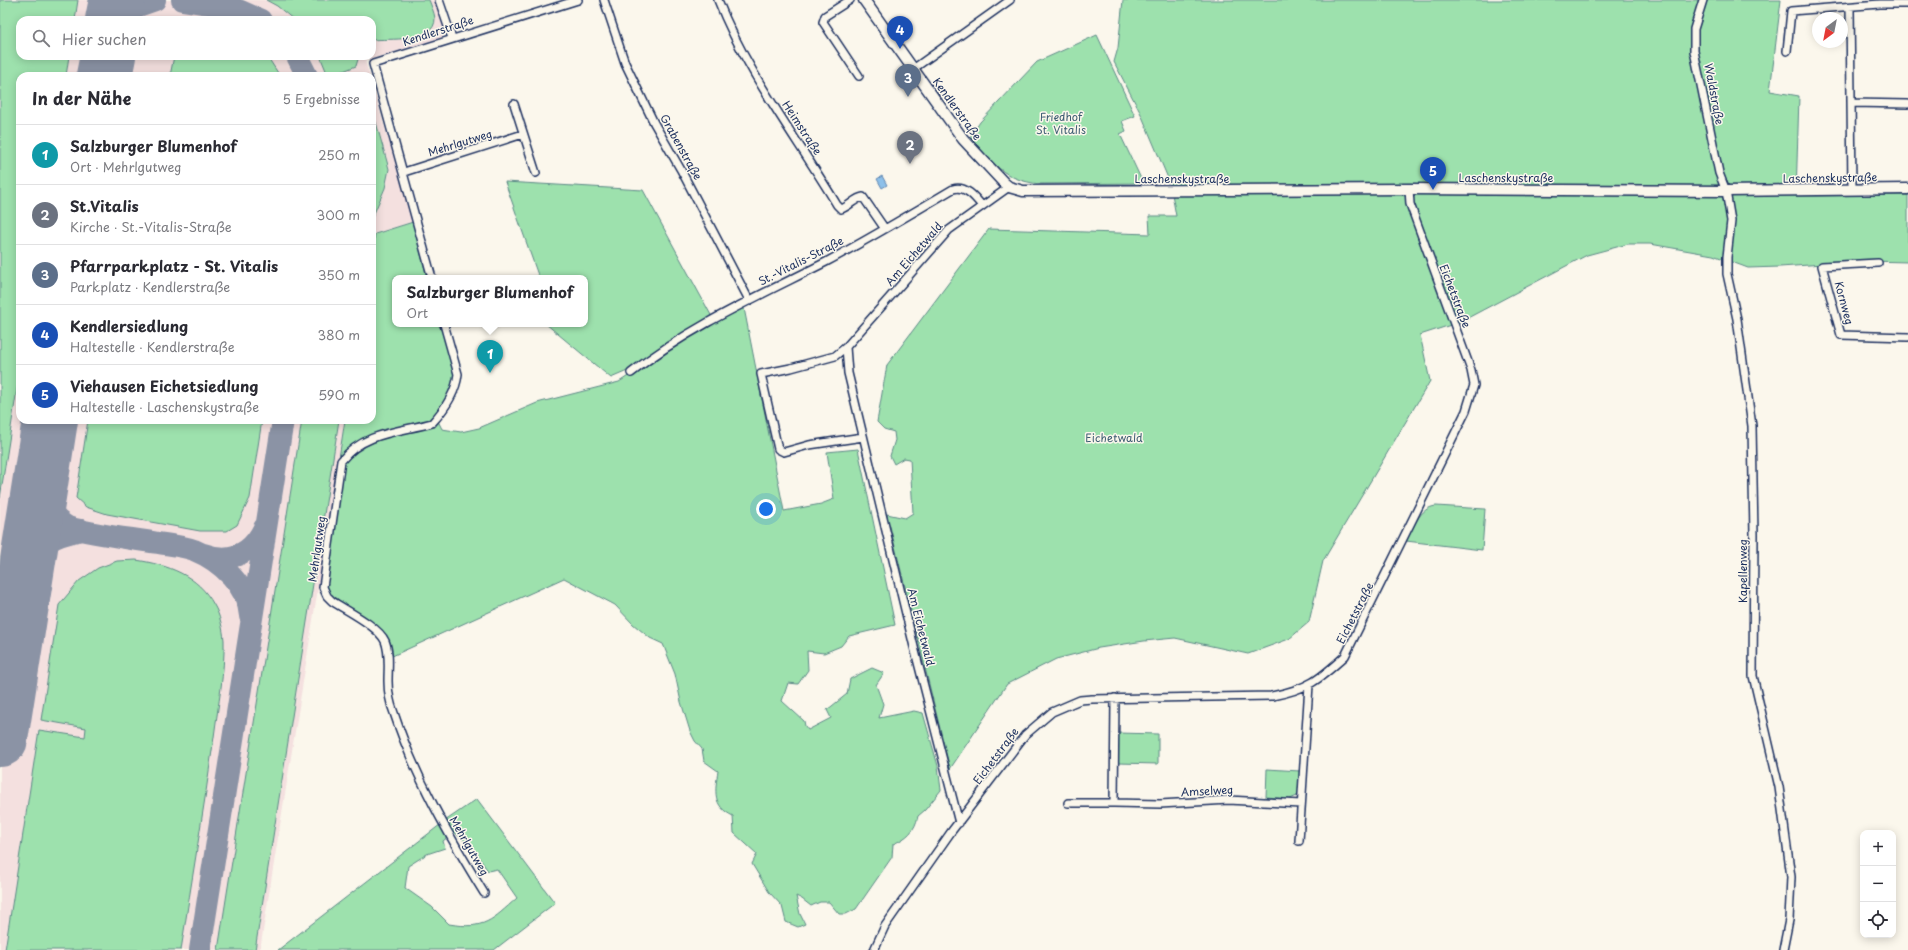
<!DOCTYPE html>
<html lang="de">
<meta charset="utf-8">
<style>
:root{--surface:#fff;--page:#f7f7f7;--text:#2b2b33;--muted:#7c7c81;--line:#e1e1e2;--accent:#0b8043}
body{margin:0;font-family:"Playpen Sans",sans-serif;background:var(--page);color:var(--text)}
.controls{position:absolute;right:12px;bottom:12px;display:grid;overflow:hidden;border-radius:8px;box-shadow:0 2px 10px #0003}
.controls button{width:36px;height:36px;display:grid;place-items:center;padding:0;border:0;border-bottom:1px solid var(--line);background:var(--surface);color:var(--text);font:20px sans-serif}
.compass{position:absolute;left:1812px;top:12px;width:36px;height:36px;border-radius:50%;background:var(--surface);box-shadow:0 2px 10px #0003;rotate:212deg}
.you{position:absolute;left:766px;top:509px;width:14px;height:14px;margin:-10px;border:3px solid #fff;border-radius:50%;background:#1a73e8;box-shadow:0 0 0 6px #1a73e833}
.badge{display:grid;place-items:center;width:26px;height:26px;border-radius:50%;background:var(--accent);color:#fff;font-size:13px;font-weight:700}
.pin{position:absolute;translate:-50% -33px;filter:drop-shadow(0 1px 2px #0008)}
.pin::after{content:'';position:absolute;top:21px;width:14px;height:12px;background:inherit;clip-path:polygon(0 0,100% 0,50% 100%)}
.popup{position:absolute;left:392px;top:275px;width:196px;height:52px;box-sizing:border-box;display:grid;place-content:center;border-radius:8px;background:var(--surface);filter:drop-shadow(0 1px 3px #0005);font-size:13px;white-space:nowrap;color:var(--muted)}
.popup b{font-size:15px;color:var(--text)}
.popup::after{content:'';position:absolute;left:50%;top:100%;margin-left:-8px;border:8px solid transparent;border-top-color:var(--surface)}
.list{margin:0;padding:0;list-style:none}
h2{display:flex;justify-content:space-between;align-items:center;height:52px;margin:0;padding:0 16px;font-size:17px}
h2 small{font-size:13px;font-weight:400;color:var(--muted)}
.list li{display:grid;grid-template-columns:26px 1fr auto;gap:12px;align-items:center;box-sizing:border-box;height:60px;padding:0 16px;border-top:1px solid var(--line)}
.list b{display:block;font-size:15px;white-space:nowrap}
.list p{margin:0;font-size:13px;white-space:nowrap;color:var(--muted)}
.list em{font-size:13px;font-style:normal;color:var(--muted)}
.icon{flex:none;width:22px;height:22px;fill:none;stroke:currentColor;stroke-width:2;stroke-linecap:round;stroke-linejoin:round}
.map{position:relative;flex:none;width:1908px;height:950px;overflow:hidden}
.search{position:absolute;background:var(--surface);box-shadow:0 2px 10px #0003;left:16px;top:16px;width:360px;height:44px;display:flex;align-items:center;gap:10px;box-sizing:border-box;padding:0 14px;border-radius:12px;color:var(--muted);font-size:15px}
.panel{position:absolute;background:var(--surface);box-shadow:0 2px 10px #0003;left:16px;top:72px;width:360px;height:352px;border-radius:12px}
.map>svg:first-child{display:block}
</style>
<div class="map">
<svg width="1908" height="950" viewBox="0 0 1908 950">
<rect width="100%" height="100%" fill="#fbf7ec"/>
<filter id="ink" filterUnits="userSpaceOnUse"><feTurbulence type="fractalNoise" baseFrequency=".025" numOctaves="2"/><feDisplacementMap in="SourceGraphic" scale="8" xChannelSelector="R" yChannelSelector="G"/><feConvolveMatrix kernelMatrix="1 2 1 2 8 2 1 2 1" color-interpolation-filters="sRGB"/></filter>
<g filter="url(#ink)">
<path fill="#f4e0df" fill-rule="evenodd" d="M 0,0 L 438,0 L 445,20 L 443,37 L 365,61 L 370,76 L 20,76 L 20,420 L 345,420 L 260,950 L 0,950 ZM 20,20 L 372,20 L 372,56 L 20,56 Z
M 372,84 L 413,222 L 375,234 L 372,253 Z"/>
<path fill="#9de1ad" stroke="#5c8886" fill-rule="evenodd" d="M 0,0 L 78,0 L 75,20 L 20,20 L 20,56 L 69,56 L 66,76 L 20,76 L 20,370 L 0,498 Z
M 266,0 L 429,0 C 431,5 434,12 435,18 C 436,44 387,38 372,40 L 372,20 L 294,20 L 277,6 Z
M 1123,0 L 1781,0 L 1770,91 L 1799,96 L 1796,196 L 1908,195 L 1908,262 L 1867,261 L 1780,267 L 1748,268 L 1713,255 L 1650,244 L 1628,244 L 1587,255 L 1460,322 L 1420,335 L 1430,381 L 1323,561 L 1309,622 L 1289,639 L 1248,654 L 1175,638 L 1144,641 L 1099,648 L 1056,659 L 1007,684 L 950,769 L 887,514 L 905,518 L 913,513 L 910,459 L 904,458 L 894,464 L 890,456 L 895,440 L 894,432 L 884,429 L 877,422 L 887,365 L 989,229 L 1150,234 L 1149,216 L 1176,216 L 1170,183 L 1141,114 L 1114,62 L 1118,48 Z
M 1097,35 L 1135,116 L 1122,121 L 1126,131 L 1120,134 L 1143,183 L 1040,184 C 1003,180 993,163 970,137 L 980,122 L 1037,62 Z
M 174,56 L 267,56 L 280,76 L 170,76 Z
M 320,56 L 359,56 L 356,66 L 333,75 L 327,73 Z
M 372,108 L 389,169 L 385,188 L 372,218 Z
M 505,182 L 643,190 L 712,317 L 632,369 L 611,378 L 546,324 L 585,324 L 585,278 L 539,278 Z
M 413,222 L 427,278 L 395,278 L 395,324 L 438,324 C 445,335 457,370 453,383 C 450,394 442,405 435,415 L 442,429 L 461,432 L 479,428 L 537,403 L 619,382 L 693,334 L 744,308 L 784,511 L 821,504 L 834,499 L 827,452 L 858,449 L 895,625 L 849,636 L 841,646 L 824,653 L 807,651 L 808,670 L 798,684 L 788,683 L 782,701 L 804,721 L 805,726 L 808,730 L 831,718 L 827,710 L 847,694 L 850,679 L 872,668 L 884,673 L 876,685 L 883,704 L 879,718 L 914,711 L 923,713 L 938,766 L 941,790 L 925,810 L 918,816 C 915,831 907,838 893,844 L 892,857 L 856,909 L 846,914 L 839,914 L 829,902 L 820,902 L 811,906 L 802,899 L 796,896 L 800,914 L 805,924 L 798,927 L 786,922 L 782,906 L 769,892 L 752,864 L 757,854 L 734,833 L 733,816 C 712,806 715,791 718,771 L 704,761 L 702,749 L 695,741 L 690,731 L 681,702 L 675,674 L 663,644 L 650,638 L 633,624 L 615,605 L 564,578 L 390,657 L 387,639 L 328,595 L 324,587 L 339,458 L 345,420 L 372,420 L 372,253 L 375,234 Z
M 88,420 L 262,420 L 250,498 L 237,525 L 227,531 L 200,531 L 107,514 L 86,507 L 76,498 Z
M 302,420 L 339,420 L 255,950 L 218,950 Z
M 1436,506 L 1485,509 L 1482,550 L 1406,541 C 1414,527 1419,508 1436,506 Z
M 136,560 C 168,565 198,575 214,605 C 220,615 223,629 224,640 C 225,672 218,705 214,737 C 204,808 192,879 181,950 L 5,950 L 39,730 L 85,737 L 86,728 L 41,720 L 59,605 L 79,581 L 98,568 L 117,561 Z
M 1118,733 L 1158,734 L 1158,764 L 1118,763 Z
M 1267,769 L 1300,771 L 1299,791 L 1297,796 L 1290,799 L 1266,797 Z
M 477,799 L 555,903 L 494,950 L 278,950 L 445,821 ZM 454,832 L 471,846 L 488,871 L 497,869 L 517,898 C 492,920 485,930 449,924 L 432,907 L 405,888 L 408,866 L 427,854 L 445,848 L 443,841 Z"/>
<path fill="#8dc0e9" stroke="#5f86b1" d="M 882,176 L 887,185 L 882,188 L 877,179 Z"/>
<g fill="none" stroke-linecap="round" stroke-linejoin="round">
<path stroke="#8b93a5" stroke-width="22" d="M 182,0 L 234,8 L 261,20
M 121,20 L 135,7 L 155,0
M 297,56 L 307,76
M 39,490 C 46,506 52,518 68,527 C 97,535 128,538 158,543 C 170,545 183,546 194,550 C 221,561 248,586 250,616
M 204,554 C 231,564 252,553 264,528
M 26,572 C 37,543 52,536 82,530
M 200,950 L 283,420"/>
<path stroke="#8b93a5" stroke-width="56" d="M 113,20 L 117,0
M 104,76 L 108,56
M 0,739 L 50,420"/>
<defs>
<path id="street" d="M 439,0 L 452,38
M 604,0 L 625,63 L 654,123 L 681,170 L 749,300
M 718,0 C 747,74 797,138 837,205 L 841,209 C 849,207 855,198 863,197 L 885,229
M 850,0 L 825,16 L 823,22 L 859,76
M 1703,0 L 1694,29 L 1694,51 L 1719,173 L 1726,191 L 1731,221 L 1727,257 L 1727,274 L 1737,319 L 1752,426 L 1754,535 L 1753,676 L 1779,787 L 1791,877 L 1789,920 L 1783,950
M 1850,8 L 1852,189
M 1787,51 L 1791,11 L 1880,4 L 1908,4
M 913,69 L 1010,0
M 1852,103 L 1908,104
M 514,104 L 536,173
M 404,172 L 523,134
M 1878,263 L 1822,266 L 1841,335 L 1908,337
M 432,278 L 373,64 L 578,0
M 444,324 L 458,374 C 456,392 444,410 432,423 C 400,432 364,432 341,461 L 323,587 L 327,596 L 332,601 C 347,611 378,626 385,641 C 390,653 388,668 388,681 C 388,692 390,703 394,713 C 415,777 449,836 484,893
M 846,347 L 835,356 L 791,368 L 761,374 L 778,449 L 784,452 L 809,445 L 863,437
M 631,373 C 689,327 759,296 826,262 C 869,239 911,214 953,189 C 965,185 975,197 982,206
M 1115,698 L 1114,803 L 1160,804 L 1229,800 L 1301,804
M 1068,803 L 1114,803
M 959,823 L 914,647 L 848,373 L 846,347 L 949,230 L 1009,187
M 1299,841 L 1309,685
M 874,950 L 885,926 L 951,832 L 1025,735 L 1052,712 L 1080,700 L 1092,699 L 1272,696 C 1308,689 1319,680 1345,656 L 1466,411 L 1474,385 L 1471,370 L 1410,204 L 1409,189"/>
<path id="secondary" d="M 864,0 L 963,139 L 1004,183 L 1009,187 L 1023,191 L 1409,189 L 1726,191 L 1908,189"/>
</defs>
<use href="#street" stroke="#1b2f5e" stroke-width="10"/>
<use href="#secondary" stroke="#1b2f5e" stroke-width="13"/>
<use href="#street" stroke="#fbf7ec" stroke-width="7"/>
<use href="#secondary" stroke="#fbf7ec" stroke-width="10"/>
</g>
</g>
<g text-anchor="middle" stroke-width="3" stroke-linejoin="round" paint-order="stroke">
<g font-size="11" fill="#1b2f5e" stroke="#fbf7ec">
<text transform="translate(438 31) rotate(-18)" y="4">Kendlerstraße</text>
<text transform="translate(1714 94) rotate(79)" y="4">Waldstraße</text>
<text transform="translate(957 109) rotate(54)" y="4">Kendlerstraße</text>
<text transform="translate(802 128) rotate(57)" y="4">Heimstraße</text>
<text transform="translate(460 143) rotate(-17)" y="4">Mehrlgutweg</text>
<text transform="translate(681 147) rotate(61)" y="4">Grabenstraße</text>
<text x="1506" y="182">Laschenskystraße</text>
<text transform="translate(1830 178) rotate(-1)" y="4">Laschenskystraße</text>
<text x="1182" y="183">Laschenskystraße</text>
<text transform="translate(914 254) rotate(-49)" y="4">Am Eichetwald</text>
<text transform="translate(801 261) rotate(-27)" y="4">St.-Vitalis-Straße</text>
<text transform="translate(1455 296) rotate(69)" y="4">Eichetstraße</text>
<text transform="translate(1844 303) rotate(75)" y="4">Kornweg</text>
<text transform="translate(317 549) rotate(-82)" y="4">Mehrlgutweg</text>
<text transform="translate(1743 571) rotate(-90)" y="4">Kapellenweg</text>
<text transform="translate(1355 613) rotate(-63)" y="4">Eichetstraße</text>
<text transform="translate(921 627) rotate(76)" y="4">Am Eichetwald</text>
<text transform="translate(996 756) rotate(-53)" y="4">Eichetstraße</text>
<text transform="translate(1207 791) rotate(-3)" y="4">Amselweg</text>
<text transform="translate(469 846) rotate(60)" y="4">Mehrlgutweg</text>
</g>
<g font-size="11" fill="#3c5c72" stroke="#fbf7ec">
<text x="1061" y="121">Friedhof<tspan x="1061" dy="13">St. Vitalis</tspan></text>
<text x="1114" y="442">Eichetwald</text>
</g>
</g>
</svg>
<div class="controls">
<button>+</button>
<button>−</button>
<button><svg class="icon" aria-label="locate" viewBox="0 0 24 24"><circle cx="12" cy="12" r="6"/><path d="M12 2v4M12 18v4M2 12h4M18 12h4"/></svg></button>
</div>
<svg class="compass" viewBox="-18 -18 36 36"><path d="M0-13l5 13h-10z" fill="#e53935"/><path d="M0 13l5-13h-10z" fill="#7c7c81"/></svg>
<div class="you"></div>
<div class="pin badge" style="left:490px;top:373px;background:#0f9aa8">1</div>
<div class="popup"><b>Salzburger Blumenhof</b>Ort</div>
<div class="pin badge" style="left:910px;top:164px;background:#6b7280">2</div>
<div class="pin badge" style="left:908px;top:97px;background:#5c6f8a">3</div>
<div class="pin badge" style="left:900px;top:49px;background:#1a4fb4">4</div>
<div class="pin badge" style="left:1433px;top:190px;background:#1a4fb4">5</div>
<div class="search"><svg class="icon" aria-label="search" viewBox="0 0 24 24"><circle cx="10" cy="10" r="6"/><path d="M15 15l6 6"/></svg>Hier suchen</div>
<section class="panel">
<h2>In der Nähe<small>5 Ergebnisse</small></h2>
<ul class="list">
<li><span class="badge" style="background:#0f9aa8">1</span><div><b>Salzburger Blumenhof</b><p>Ort · Mehrlgutweg</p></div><em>250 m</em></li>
<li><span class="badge" style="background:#6b7280">2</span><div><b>St.Vitalis</b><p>Kirche · St.-Vitalis-Straße</p></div><em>300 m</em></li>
<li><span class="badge" style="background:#5c6f8a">3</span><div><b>Pfarrparkplatz - St. Vitalis</b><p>Parkplatz · Kendlerstraße</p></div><em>350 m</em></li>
<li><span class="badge" style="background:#1a4fb4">4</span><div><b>Kendlersiedlung</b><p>Haltestelle · Kendlerstraße</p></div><em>380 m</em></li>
<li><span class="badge" style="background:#1a4fb4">5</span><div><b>Viehausen Eichetsiedlung</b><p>Haltestelle · Laschenskystraße</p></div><em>590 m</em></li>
</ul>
</section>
</div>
